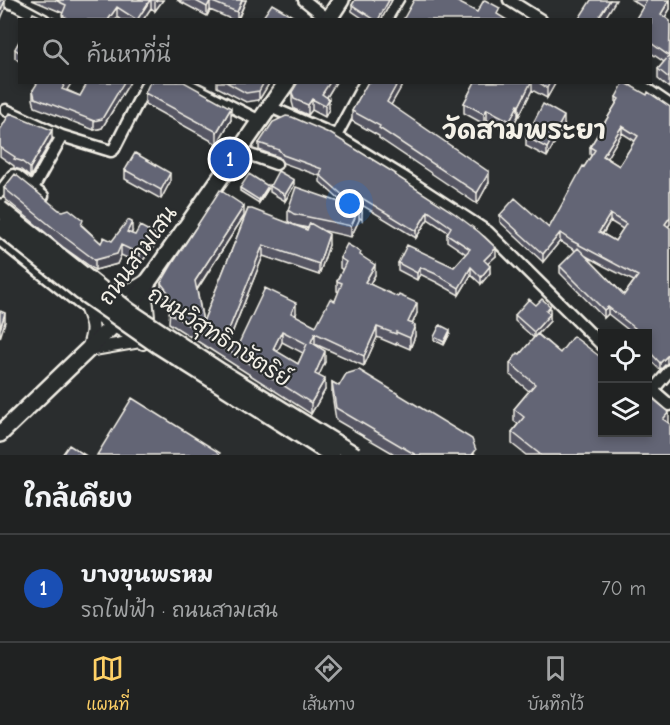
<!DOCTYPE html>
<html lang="th">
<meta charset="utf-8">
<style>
:root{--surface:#202222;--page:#282a2a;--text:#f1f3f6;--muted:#a2a4a5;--line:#3d3f40;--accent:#ffd166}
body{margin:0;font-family:"Comic Neue","Playpen Sans Thai",sans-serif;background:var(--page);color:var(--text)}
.controls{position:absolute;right:18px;bottom:18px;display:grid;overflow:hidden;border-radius:0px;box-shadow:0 3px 9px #0003}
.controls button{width:54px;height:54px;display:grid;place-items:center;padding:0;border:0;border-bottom:2px solid var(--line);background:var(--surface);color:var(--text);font:30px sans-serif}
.you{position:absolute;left:350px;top:204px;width:21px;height:21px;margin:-15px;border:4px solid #fff;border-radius:50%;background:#1a73e8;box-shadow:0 0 0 9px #1a73e833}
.badge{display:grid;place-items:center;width:39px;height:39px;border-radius:50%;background:var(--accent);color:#fff;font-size:20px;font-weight:700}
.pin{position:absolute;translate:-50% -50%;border:3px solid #fff;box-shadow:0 2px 6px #0006}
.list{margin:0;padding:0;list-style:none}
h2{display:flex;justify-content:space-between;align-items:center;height:78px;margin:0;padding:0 24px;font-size:26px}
h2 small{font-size:20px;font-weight:400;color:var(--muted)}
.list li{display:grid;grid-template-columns:39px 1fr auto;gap:18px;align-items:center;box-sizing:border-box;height:108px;padding:0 24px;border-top:2px solid var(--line)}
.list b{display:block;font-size:22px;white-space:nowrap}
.list p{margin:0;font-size:20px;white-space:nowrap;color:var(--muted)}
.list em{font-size:20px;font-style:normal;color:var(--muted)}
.icon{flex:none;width:33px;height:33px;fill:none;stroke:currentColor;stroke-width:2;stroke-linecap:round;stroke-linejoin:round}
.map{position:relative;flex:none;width:670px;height:455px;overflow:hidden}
.search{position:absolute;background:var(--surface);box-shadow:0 3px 9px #0003;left:18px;right:18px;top:18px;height:66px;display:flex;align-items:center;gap:15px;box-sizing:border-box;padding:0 21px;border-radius:0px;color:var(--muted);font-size:22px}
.sheet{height:186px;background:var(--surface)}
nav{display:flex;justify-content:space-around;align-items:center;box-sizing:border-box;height:84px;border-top:2px solid var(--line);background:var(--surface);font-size:16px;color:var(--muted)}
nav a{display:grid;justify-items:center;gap:3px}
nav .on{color:var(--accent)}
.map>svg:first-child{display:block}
</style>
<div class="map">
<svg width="670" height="455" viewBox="0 0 670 455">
<rect width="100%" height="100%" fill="#2a2d2e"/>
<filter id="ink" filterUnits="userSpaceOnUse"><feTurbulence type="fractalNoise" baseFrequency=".0167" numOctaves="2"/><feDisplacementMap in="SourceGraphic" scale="12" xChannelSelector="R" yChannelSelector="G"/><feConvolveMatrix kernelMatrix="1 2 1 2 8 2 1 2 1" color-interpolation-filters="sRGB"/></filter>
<g filter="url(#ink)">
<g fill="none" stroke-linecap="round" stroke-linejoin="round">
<defs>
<path id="minor" d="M 1,0 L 14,4 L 44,20
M 304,0 L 329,20
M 509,0 L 541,20
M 400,20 L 412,0
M 183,82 L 260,121
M 636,82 L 670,105
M 270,107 L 335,135 L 402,176 L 488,232 L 602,345
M 6,110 L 62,136 L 111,151 L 114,149 L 148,82
M 336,136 L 365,82
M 239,151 L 276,164
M 33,188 L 62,136
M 0,192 L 13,175 L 17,176 L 43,196
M 648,386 L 670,405
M 653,390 L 670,370"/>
<path id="tertiary" d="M 110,292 C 127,290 132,291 146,281
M 85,305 C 94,327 95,327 88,350 L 140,341
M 148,317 L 146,297 L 149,283
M 113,325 L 143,343"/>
<path id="secondary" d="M 328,20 L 341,0
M 0,237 L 79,300 L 113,325
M 0,434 L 122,317 L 152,276 L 287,82"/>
</defs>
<use href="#minor" stroke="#f4f1e8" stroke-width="15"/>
<use href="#tertiary" stroke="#f4f1e8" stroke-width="16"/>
<use href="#secondary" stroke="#f4f1e8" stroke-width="20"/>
<use href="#minor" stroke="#2a2d2e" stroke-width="10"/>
<use href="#tertiary" stroke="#2a2d2e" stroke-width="12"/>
<use href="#secondary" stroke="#2a2d2e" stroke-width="15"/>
<defs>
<path id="secondary-bridge" d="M 0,209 L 129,311 L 221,372 L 355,455
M 0,227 L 80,291 L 159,346 L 332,455"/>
</defs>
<use href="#secondary-bridge" stroke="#f4f1e8" stroke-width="20" stroke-linecap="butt"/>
<use href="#secondary-bridge" stroke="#2a2d2e" stroke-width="15"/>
</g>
<path fill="#565764" stroke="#f4f1e8" stroke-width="1.5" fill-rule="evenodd" d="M 32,0 L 163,0 L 155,11 L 151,8 L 143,20 L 121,20 L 117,17 L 115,20 L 62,20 L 63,13 Z
M 177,0 L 246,0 L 238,20 L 233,20 L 210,10 L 207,16 Z
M 355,0 L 392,0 L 381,20 L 365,20 L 352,11 L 352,5 Z
M 632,0 L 670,0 L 670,9 L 665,17 L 670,21 L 669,88 L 658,79 L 658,69 L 664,62 L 651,53 L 651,20 L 643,7 Z
M 20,40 L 20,62 L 15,58 L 15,49 Z
M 88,82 L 130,82 L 102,128 L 94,130 L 35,107 L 33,99 L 33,90 L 67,90 L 80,96 Z
M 217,82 L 270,82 L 259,100 L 246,102 L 217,87 Z
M 298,82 L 336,82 L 327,97 L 329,109 L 325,117 L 312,110 L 308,115 L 294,109 L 292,102 L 292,92 Z
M 368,82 L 404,82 L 391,105 L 489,182 L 477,204 L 379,138 L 379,136 L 352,121 L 352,111 Z
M 475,82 L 556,82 L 547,98 L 532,90 L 519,116 L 518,116 L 510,131 L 487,120 L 484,124 L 464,113 L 464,103 Z
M 145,93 L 231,120 L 217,144 L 145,104 Z
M 616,97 L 670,107 L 670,224 L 668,227 L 670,228 L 670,363 L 667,363 L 660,370 L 648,358 L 648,333 L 631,332 L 608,314 L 604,318 L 560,273 L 560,266 L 576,251 L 560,241 L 543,262 L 500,222 L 500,215 L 549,228 L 591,156 L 590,154 L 590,147 L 616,104 ZM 622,133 L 635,141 L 619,166 L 606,158 ZM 610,221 L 623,229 L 615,241 L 603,234 ZM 586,256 L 604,266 L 634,281 L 624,295 Z
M 564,125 L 547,157 L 526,146 L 526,137 Z
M 0,130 L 52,139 L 30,177 L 21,170 L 14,168 L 14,166 L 0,156 Z
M 259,143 L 396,176 L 496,256 L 488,263 L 490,273 L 481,284 L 471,275 L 459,295 L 436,282 L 420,274 L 417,280 L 398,270 L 398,263 L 454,267 L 466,254 L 447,241 L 447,234 L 448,232 L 428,219 L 416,238 L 362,205 L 362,220 L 359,217 L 359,220 L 351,237 L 325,231 L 329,245 L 319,275 L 263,256 L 229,341 L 238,345 L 296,314 L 295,316 L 316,326 L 335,301 L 339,292 L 337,291 L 337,281 L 343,270 L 340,268 L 340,258 L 361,256 L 375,275 L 370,284 L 417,313 L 412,324 L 415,336 L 410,349 L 396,343 L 396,345 L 377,337 L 364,366 L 315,344 L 315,345 L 325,362 L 318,376 L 325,390 L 311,414 L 169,323 L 170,308 L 168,303 L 161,294 L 161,283 L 244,216 L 197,290 L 203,322 L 248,209 L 307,230 L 308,228 L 294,225 L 288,221 L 288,210 L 344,204 L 320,182 L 320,176 L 283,163 L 279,157 L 259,150 ZM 282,342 L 303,353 L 298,364 L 277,352 Z
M 125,170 L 170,182 L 161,199 L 125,179 Z
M 270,186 L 294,186 L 285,201 L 270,192 Z
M 4,188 L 59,210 L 83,226 L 101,243 L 112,241 L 132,232 L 131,234 L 155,245 L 140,264 L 121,255 L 117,264 L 95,270 L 63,247 L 4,198 Z
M 240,188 L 268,189 L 259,203 L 240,191 Z
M 536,305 L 550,312 L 549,313 L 550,321 L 538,334 L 560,353 L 669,423 L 670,455 L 526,455 L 512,444 L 512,432 L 518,424 L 514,421 L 514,409 L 529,391 L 510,375 L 510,363 L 520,354 L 534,338 L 515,321 L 515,315 Z
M 450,333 L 444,345 L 434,340 L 434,337 Z
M 332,382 L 339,386 L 476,455 L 396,455 L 336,420 L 332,394 Z"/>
<path fill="#464751" stroke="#f4f1e8" stroke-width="1.5" d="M 5,0 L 5,9 L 0,21 L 0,12 Z
M 150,0 L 151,0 L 151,8 L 143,20 L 137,20 Z
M 157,0 L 163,0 L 155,11 L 155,2 Z
M 242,0 L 246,0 L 237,20 L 237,12 Z
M 389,0 L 392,0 L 381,20 L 378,20 Z
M 610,0 L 616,0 L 604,20 L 597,20 Z
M 670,0 L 670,9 L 661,24 L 661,14 Z
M 210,1 L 210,10 L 207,16 L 207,7 Z
M 117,7 L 117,17 L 115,20 L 108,20 Z
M 66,82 L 72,82 L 62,98 L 62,89 Z
M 124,82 L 130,82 L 102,128 L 94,130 L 94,121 Z
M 264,82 L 270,82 L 259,100 L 259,91 Z
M 330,82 L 336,82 L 322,105 L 322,94 Z
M 398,82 L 404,82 L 387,112 L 387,102 Z
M 531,82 L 532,82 L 532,90 L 519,116 L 519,106 Z
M 550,82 L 556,82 L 547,98 L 547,88 Z
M 312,99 L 312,110 L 308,115 L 308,105 Z
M 329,99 L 329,109 L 325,117 L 325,106 Z
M 518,105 L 518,116 L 510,131 L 510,121 Z
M 231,108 L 231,120 L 217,144 L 217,132 Z
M 487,109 L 487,120 L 484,124 L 484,114 Z
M 564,116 L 564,125 L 547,157 L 547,148 Z
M 622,126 L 622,133 L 603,164 L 603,156 Z
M 52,130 L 52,139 L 30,177 L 30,168 Z
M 489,172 L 489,182 L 477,204 L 477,193 Z
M 170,173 L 170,182 L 161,199 L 161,190 Z
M 294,180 L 294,186 L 285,201 L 285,195 Z
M 268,186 L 268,189 L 259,203 L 259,200 Z
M 244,206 L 244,216 L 195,292 L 195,281 Z
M 359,209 L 359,220 L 351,237 L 351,226 Z
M 428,211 L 428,219 L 416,238 L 416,231 Z
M 610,214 L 610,221 L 599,239 L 599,232 Z
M 670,217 L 670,224 L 665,232 L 665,224 Z
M 132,222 L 132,232 L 127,242 L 127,232 Z
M 560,233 L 560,241 L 543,262 L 543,254 Z
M 155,234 L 155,245 L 140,264 L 140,254 Z
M 329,234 L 329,245 L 319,275 L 319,264 Z
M 121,245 L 121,255 L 117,264 L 95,270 L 95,260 Z
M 263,245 L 263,256 L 225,350 L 225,339 Z
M 496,248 L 496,256 L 484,267 L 484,260 Z
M 375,265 L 375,275 L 365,292 L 365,282 Z
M 490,266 L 490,273 L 481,284 L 481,277 Z
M 420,267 L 420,274 L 417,280 L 417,273 Z
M 471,267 L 471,275 L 459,295 L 459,288 Z
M 296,303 L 296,314 L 291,324 L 291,313 Z
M 417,303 L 417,313 L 408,333 L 408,322 Z
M 550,306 L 550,312 L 546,317 L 546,311 Z
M 608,307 L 608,314 L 604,318 L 604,310 Z
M 5,313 L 5,322 L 0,338 L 0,329 Z
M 550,314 L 550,321 L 534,338 L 534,332 Z
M 415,325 L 415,336 L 410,349 L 410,338 Z
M 377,327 L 377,337 L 364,366 L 364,356 Z
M 450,330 L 450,333 L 444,345 L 444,342 Z
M 282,331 L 282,342 L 273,360 L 273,349 Z
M 315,333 L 315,344 L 311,353 L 311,342 Z
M 325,351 L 325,362 L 315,384 L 315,374 Z
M 667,356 L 667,363 L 660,370 L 660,363 Z
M 325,379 L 325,390 L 311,414 L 311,403 Z
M 669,412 L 669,424 L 663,419 Z"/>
<path fill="#646574" stroke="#f4f1e8" stroke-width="1.5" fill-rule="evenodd" d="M 0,0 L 5,0 L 0,12 Z
M 55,0 L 150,0 L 137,20 L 117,7 L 108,20 L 70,20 L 62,15 L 66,5 Z
M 194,0 L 242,0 L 237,12 L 210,1 L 207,7 Z
M 355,0 L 389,0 L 378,20 L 375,20 L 352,5 Z
M 414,0 L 454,0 L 477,12 L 484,0 L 485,0 L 500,8 L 497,14 L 507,20 L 403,20 Z
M 591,0 L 610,0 L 597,20 L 578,20 Z
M 647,0 L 669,0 L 661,14 L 670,21 L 669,78 L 658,69 L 669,56 L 651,43 L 651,20 L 635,20 Z
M 272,4 L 296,18 L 295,20 L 261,20 Z
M 33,13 L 44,18 L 49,16 L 54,18 L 53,20 L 30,20 Z
M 20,40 L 20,53 L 15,49 Z
M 38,82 L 66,82 L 62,89 L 80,96 L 88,82 L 124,82 L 102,119 L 94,121 L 35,98 L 33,90 Z
M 150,82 L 184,82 L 231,108 L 217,132 L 145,93 Z
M 226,82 L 264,82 L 259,91 L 246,93 Z
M 298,82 L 330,82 L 322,94 L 329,99 L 325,106 L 312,99 L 308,105 L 294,99 L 292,92 Z
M 368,82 L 398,82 L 387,102 L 489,172 L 477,193 L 379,128 L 380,126 L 352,111 Z
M 475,82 L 531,82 L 519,106 L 518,105 L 510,121 L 487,109 L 484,114 L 464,103 Z
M 538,82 L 550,82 L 547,88 Z
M 624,82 L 647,95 L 648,92 L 670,107 L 670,217 L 665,224 L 670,228 L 670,355 L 667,356 L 660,363 L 648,350 L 648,333 L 630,333 L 635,328 L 608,307 L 604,310 L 560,266 L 578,248 L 624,295 L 638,276 L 572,241 L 560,233 L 543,254 L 500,215 L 515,198 L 549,228 L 583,166 L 584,167 L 595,150 L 590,147 L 619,99 L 616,97 ZM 622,126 L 638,136 L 619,166 L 603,156 ZM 610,214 L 626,224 L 615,241 L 599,232 Z
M 543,104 L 564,116 L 547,148 L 526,137 Z
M 10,113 L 52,130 L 30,168 L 21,161 L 14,159 L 15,157 L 0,147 L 0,130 Z
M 286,116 L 292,117 L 331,134 L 396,174 L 395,175 L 454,213 L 479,232 L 496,248 L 484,260 L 490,266 L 481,277 L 471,267 L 459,288 L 436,274 L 420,267 L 417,273 L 398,263 L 407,245 L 454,267 L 470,249 L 447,234 L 451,227 L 428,211 L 416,231 L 362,198 L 362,212 L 320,175 L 322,169 L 283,155 L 279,150 L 259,143 L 273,122 Z
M 135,153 L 170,173 L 161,190 L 125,170 Z
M 278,171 L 294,180 L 285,195 L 270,186 Z
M 15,174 L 59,210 L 63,211 L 69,209 L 83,220 L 81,225 L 101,243 L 104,237 L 112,241 L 128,220 L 132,222 L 127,232 L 135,235 L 140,226 L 155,234 L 140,254 L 121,245 L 117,254 L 95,260 L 63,236 L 4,188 Z
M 249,174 L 268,186 L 259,200 L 240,188 Z
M 296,187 L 359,209 L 351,226 L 294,214 L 288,210 Z
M 220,190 L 244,206 L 195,281 L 203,322 L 248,209 L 252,209 L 307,230 L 310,223 L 329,234 L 319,264 L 263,245 L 225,339 L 238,345 L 265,288 L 296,303 L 291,313 L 316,326 L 330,299 L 335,301 L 342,283 L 337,281 L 346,262 L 340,258 L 347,244 L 361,252 L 360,255 L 375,265 L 365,282 L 398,297 L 399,295 L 417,303 L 408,322 L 415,325 L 410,338 L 396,332 L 396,334 L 377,327 L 364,356 L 315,333 L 311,342 L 325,351 L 315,374 L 325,379 L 311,403 L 169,313 L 171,301 L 168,292 L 161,283 L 171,266 ZM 282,331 L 307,344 L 298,364 L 273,349 Z
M 529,299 L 536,305 L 542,299 L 550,306 L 546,311 L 550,314 L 534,332 L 515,315 Z
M 0,311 L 5,313 L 0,329 Z
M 440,325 L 450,330 L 444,342 L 434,337 Z
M 537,334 L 560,353 L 573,336 L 603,359 L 603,432 L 648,432 L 648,395 L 669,412 L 663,419 L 670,424 L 670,455 L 541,455 L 512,432 L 524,417 L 514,409 L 535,384 L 510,363 L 518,353 L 520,354 Z
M 359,370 L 472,439 L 476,450 L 472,455 L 416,455 L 336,408 L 332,382 L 339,386 L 346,374 Z
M 132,398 L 220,453 L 219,455 L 97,455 Z
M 69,445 L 85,455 L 62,455 Z"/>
</g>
<g text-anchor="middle" stroke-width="4.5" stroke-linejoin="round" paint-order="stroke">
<g font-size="22" fill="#f4f1e8" stroke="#2a2d2e">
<text transform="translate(137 255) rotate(-54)" y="8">ถนนสามเสน</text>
<text transform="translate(220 336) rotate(33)" y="8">ถนนวิสุทธิกษัตริย์</text>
</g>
<g font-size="26" font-weight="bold" fill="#f4f1e8" stroke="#2a2d2e">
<text x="524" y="139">วัดสามพระยา</text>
</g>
</g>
</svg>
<div class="controls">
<button><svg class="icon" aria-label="locate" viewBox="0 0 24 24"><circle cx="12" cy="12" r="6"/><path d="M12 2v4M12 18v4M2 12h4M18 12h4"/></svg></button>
<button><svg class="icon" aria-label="layers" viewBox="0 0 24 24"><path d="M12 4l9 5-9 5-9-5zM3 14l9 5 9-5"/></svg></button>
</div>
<div class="you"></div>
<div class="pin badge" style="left:230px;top:159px;background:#1a4fb4">1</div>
<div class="search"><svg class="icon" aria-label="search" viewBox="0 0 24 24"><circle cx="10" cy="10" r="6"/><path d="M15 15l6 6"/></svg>ค้นหาที่นี่</div>
</div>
<section class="sheet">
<h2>ใกล้เคียง<small></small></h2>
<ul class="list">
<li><span class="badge" style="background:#1a4fb4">1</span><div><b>บางขุนพรหม</b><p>รถไฟฟ้า · ถนนสามเสน</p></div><em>70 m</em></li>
</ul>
</section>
<nav>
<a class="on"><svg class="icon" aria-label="map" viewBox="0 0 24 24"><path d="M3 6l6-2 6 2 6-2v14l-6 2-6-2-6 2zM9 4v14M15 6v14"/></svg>แผนที่</a>
<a><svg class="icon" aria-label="directions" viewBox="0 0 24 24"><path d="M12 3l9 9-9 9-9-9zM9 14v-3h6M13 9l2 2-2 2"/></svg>เส้นทาง</a>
<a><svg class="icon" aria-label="saved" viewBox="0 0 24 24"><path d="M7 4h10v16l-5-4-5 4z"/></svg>บันทึกไว้</a>
</nav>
